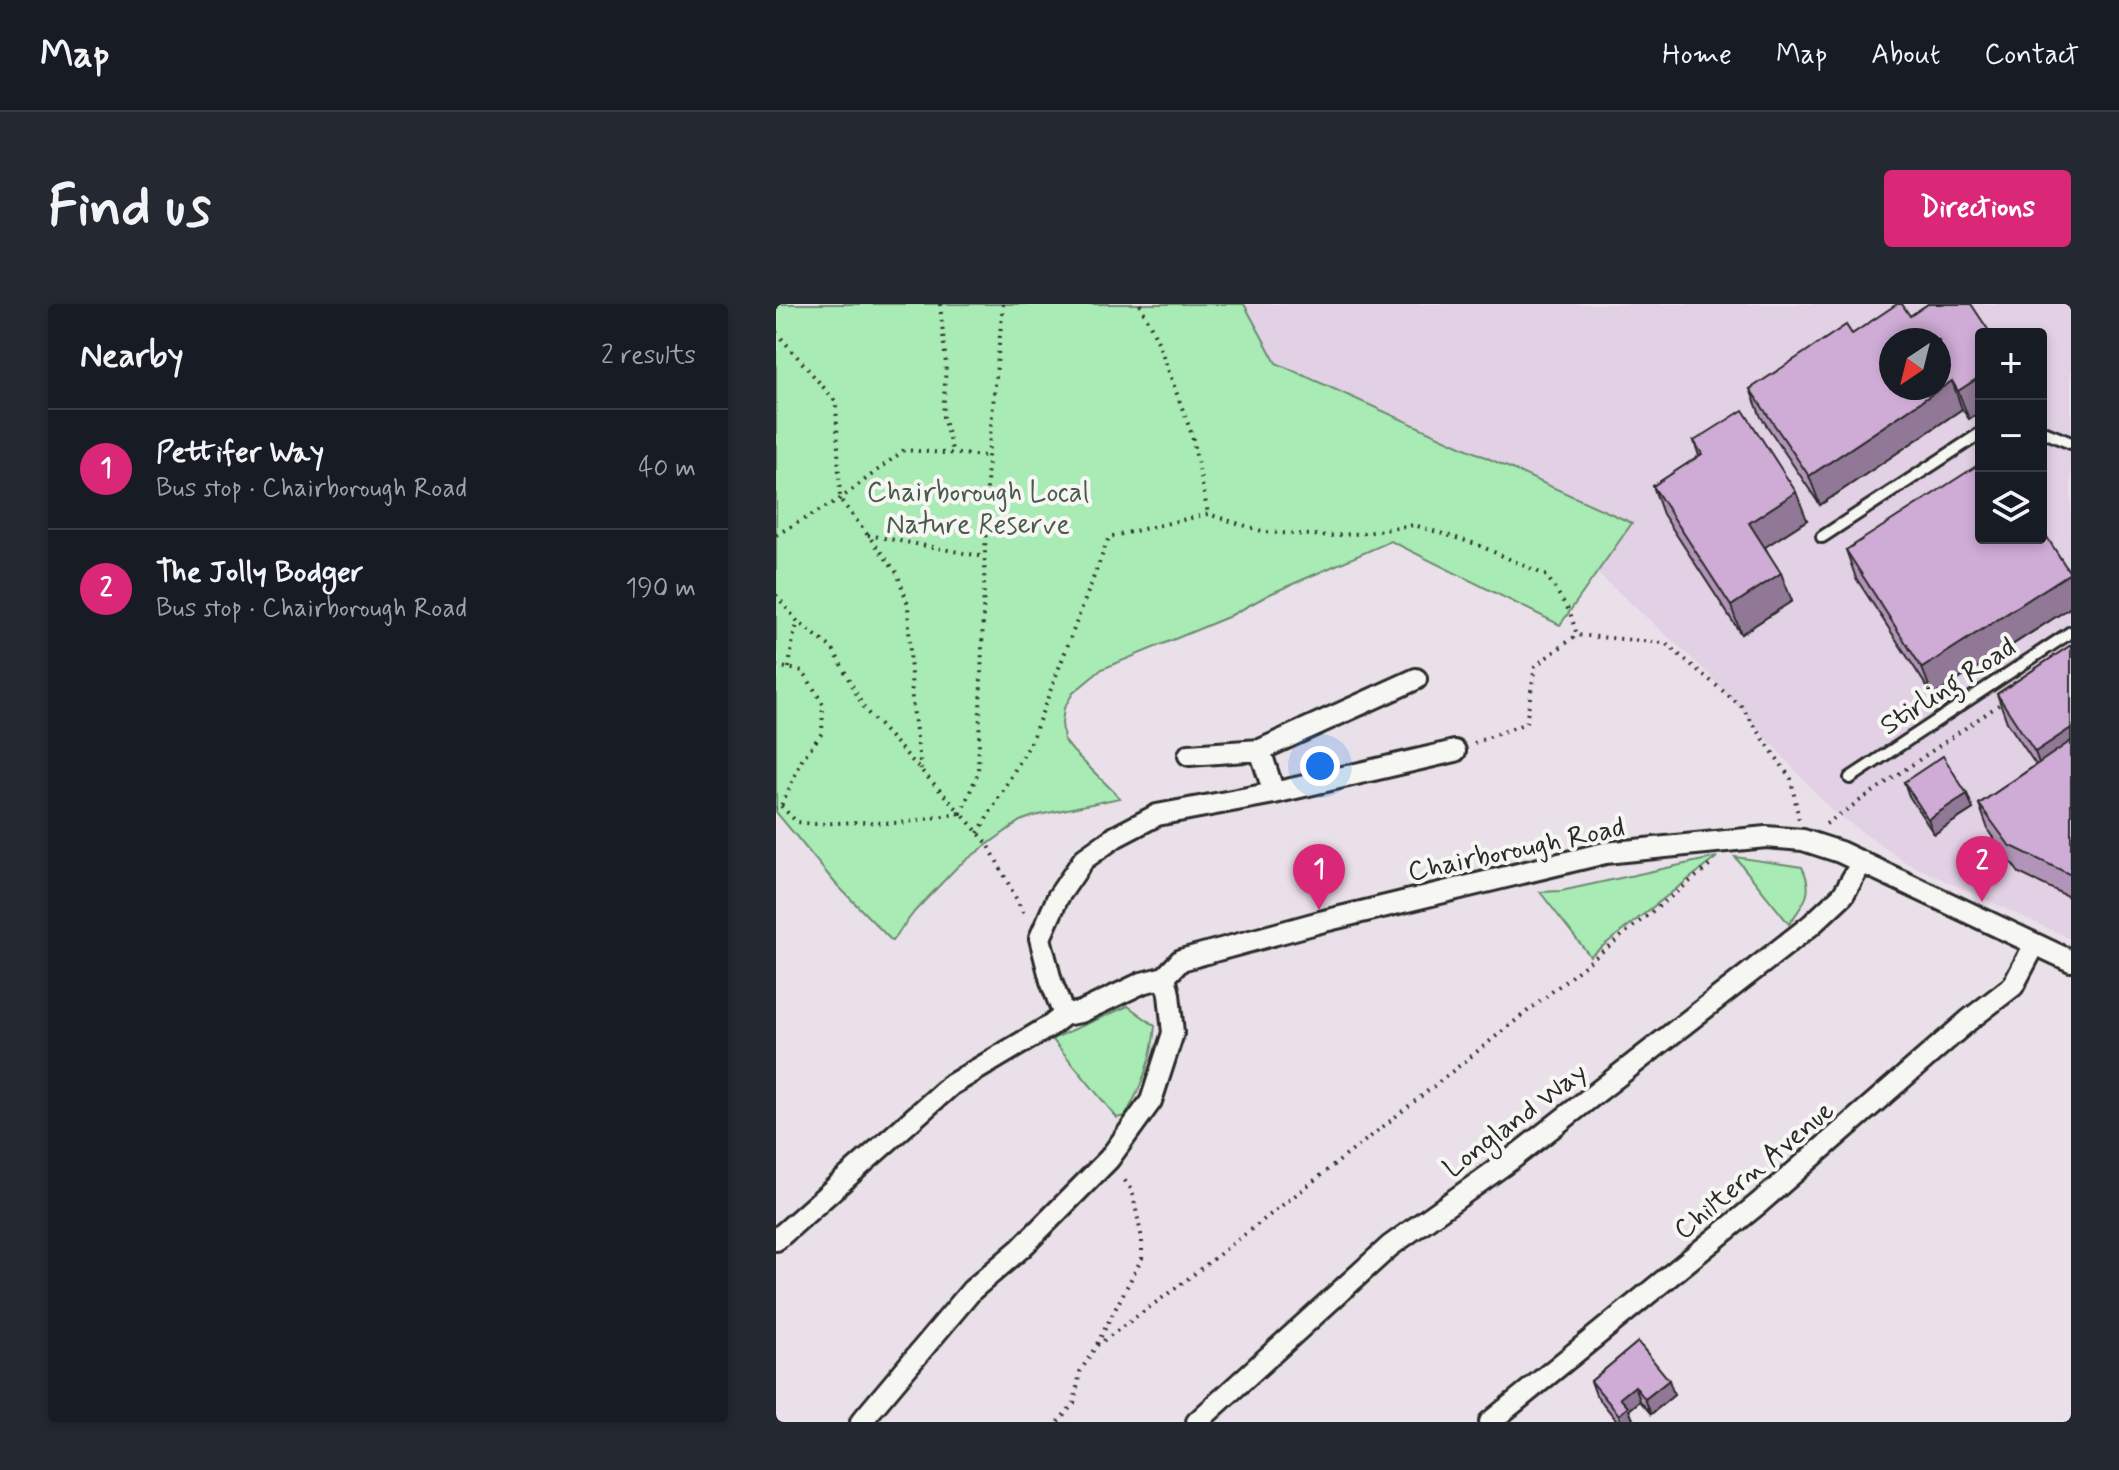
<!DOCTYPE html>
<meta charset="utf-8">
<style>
:root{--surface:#171b24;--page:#242831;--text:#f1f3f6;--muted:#9ea1a6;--line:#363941;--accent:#db2777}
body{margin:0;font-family:Mynerve,sans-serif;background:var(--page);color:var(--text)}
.controls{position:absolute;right:24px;top:24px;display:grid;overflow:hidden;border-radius:8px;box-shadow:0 4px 12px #0003}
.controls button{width:72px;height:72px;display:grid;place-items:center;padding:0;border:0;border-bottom:2px solid var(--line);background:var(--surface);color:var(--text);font:40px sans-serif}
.compass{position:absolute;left:1103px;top:24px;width:72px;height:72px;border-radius:50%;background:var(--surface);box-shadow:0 4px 12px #0003;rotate:215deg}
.you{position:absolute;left:544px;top:462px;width:28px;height:28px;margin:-20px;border:6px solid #fff;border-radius:50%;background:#1a73e8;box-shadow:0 0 0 12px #1a73e833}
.badge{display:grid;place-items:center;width:52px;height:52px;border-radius:50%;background:var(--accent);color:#fff;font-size:26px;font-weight:700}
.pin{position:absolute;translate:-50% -66px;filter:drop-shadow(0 2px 4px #0008)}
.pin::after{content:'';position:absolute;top:42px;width:28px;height:24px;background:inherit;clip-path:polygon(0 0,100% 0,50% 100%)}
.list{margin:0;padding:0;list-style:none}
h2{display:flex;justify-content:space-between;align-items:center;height:104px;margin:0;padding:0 32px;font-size:34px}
h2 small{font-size:26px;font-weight:400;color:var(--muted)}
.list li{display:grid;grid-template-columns:52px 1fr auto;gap:24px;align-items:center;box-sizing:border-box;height:120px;padding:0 32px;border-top:2px solid var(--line)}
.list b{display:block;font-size:30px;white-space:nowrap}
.list p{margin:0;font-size:26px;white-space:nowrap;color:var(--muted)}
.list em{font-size:26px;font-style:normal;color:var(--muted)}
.icon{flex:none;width:44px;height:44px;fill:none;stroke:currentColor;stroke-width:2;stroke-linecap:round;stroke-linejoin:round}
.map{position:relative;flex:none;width:1295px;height:1118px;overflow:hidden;border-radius:8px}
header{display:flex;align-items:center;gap:48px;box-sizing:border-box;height:112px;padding:0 40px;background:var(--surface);border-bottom:2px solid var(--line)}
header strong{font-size:38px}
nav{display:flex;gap:44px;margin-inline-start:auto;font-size:28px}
.intro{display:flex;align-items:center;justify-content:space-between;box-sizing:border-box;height:192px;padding:0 48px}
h1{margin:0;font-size:56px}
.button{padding:20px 36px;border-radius:8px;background:var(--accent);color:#fff;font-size:28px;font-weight:700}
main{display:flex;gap:48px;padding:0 48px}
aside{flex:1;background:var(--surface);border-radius:8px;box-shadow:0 4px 12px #0003}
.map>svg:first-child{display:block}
</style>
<header>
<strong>Map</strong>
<nav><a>Home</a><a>Map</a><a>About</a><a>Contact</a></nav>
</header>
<div class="intro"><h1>Find us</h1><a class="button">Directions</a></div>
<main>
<aside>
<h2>Nearby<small>2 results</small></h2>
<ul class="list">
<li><span class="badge">1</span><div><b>Pettifer Way</b><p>Bus stop · Chairborough Road</p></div><em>40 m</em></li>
<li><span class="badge">2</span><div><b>The Jolly Bodger</b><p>Bus stop · Chairborough Road</p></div><em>190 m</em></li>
</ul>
</aside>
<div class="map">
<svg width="1295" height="1118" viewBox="0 0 1295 1118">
<rect width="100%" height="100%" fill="#eae0ea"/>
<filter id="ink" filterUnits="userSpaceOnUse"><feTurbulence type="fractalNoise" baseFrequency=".0125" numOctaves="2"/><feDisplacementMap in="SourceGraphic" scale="16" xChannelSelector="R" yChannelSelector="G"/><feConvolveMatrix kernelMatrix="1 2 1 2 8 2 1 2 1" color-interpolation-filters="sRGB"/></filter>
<g filter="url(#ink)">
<path fill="#e2d0e4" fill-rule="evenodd" d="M 468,0 L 1295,0 L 1295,635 L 1129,558 L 1055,506 L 928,365 L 821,269 L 856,219 L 499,59 ZM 1205,30 L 1265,30 L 1265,234 L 1205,234 ZM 1115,36 L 1163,36 L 1163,84 L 1115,84 Z"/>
<path fill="#a9ebb4" stroke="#6a8b70" stroke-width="2" d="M 0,0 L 468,0 L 500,59 L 856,219 L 784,321 L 615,237 L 494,290 L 452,313 L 326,365 L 297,389 L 288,404 L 286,419 L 288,436 L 297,447 L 344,494 L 258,512 L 244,517 L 182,562 L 139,607 L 116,637 L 59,579 L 0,508 Z
M 941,553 L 814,652 L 764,588 L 785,587 Z
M 959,553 L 1026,563 C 1039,589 1028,599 1013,620 Z
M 352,702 L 379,722 C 376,755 366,783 349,812 L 341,814 L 276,735 Z"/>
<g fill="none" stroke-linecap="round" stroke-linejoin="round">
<defs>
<path id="service" d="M 1265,127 L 1295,139
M 1046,233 L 1205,129
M 1074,474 L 1295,328"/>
<path id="minor" d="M 484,446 L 498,489
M 413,451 L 484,446 L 640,375
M 288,711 L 275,677 L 264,634 L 282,593 L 308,555 L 339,533 L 381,511 L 498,489 L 679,447
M 0,936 L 175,781 L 274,722 L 288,711 L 305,708 L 366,679 L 389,673 L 405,656 L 544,618 L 829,549 L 990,533 L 1027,536 L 1064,548 L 1295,657
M 85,1118 L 196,986 L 245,944 L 333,855 L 375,797 L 397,729 L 393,690 L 389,673
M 421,1118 L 614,942 L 737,854 L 1035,621 L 1067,591 L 1086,558
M 714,1118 L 982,900 L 1193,716 L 1237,682 L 1259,640"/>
</defs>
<use href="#service" stroke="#2b2b2b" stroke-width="16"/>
<use href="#minor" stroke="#2b2b2b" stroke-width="26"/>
<path stroke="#2b2b2b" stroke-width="4" stroke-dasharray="2 6" stroke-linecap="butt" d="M 164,0 L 170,60 L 167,113 L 177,149
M 364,0 L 382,38 L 416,131 L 432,210
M 0,3 L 4,0
M 0,28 L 60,98 L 64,195 L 121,269 L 132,300 L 136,396 L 145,465
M 0,231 L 64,195 L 128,146 L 211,152
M 92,231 L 209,253
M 0,291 L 22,318 L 57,345 L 89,406 L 185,509 L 202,469 L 212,152 L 227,0
M 0,362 L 27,367 L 47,400 L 46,429 L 27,454 L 5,502 L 0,504
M 13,364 L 17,334 L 22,318
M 698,439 L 750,419 L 759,362 L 801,331 L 889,339 L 965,402 L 1015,475 L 1023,516
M 5,502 L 21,518 L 40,520 L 82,518 L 125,519 L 185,509 L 212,540 L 249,612
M 1050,520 L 1227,398
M 202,529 L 254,440 L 333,233 L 432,210 L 489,228 L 551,232 L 590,229 L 638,221 L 700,240 L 771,272 L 794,308 L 801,331
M 321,1040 L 366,954 L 366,935 L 356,886 L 346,873
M 282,1118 L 298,1099 L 304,1068 L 320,1042 L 400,984 L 594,833 L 937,559"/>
<use href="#service" stroke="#f6f6f2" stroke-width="10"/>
<use href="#minor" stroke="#f6f6f2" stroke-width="20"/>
</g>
<path fill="#b294b8" stroke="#2b2b2b" stroke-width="2" d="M 1152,0 L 1193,115 L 1186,105 L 1044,201 L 985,113 L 974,85 L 1076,30 L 1134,12 Z
M 918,137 L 1031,216 L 989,243 L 1016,297 L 965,330 L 887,210 L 877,182 L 923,152 Z
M 1070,246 L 1294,269 L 1295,303 L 1157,392 L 1080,274 Z
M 1295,341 L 1295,594 L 1243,569 L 1213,528 L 1203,500 L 1260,461 L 1231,418 L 1221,390 Z
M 1128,478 L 1191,490 L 1197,505 L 1158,530 L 1133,492 Z
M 862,1038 L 898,1091 L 875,1110 L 864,1097 L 853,1106 L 858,1118 L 842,1118 L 820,1091 L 815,1077 Z"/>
<path fill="#917896" stroke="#2b2b2b" stroke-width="2" d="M 1205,72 L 1205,107 L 1193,115 L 1182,87 Z
M 1176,77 L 1186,105 L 1044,201 L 1033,172 Z
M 1020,188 L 1031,216 L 983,247 L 973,219 Z
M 1005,269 L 1016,297 L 965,330 L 955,302 Z
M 1294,269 L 1295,303 L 1157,392 L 1146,364 Z
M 1295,424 L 1295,459 L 1269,476 L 1259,448 Z
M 1191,490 L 1197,505 L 1158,530 L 1152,515 Z
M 893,1076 L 898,1091 L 875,1110 L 869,1095 Z
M 859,1082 L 864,1097 L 853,1106 L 858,1118 L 845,1118 L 843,1111 L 844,1094 Z"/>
<path fill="#cfacd6" stroke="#2b2b2b" stroke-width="2" fill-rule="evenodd" d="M 1121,0 L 1126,0 L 1134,12 L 1152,0 L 1195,0 L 1215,30 L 1205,30 L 1205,72 L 1182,87 L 1176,77 L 1033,172 L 974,85 L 1070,21 L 1076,30 ZM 1115,36 L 1163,36 L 1163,84 L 1115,84 Z
M 967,106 L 1020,188 L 973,219 L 1005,269 L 955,302 L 877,182 L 926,150 L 918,137 Z
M 1205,159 L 1205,234 L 1265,234 L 1265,224 L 1294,269 L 1146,364 L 1070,246 Z
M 1295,341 L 1295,424 L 1259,448 L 1221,390 Z
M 1295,437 L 1295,571 L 1233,541 L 1203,500 Z
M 1167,452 L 1191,490 L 1152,515 L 1128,478 Z
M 862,1038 L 893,1076 L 869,1095 L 859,1082 L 844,1094 L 852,1103 L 843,1111 L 815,1077 Z"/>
</g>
<g text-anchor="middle" stroke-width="8" stroke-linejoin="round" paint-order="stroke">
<g font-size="28" fill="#4a5b4d" stroke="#f6f6f2">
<text x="202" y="197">Chairborough Local<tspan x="202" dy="32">Nature Reserve</tspan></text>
</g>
<g font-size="28" fill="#2b2b2b" stroke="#f6f6f2">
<text transform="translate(1171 381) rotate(-33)" y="10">Stirling Road</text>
<text transform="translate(740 544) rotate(-12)" y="10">Chairborough Road</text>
<text transform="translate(738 815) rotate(-37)" y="10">Longland Way</text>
<text transform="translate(977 865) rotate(-40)" y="10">Chiltern Avenue</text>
</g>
</g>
</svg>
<div class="controls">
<button>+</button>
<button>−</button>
<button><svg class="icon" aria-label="layers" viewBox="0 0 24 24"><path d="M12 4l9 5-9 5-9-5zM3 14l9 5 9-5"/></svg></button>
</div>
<svg class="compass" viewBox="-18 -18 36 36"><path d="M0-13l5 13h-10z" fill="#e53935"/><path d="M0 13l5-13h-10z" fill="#9ea1a6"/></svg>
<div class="you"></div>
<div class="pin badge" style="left:543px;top:606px">1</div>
<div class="pin badge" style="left:1206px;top:598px">2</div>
</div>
</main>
